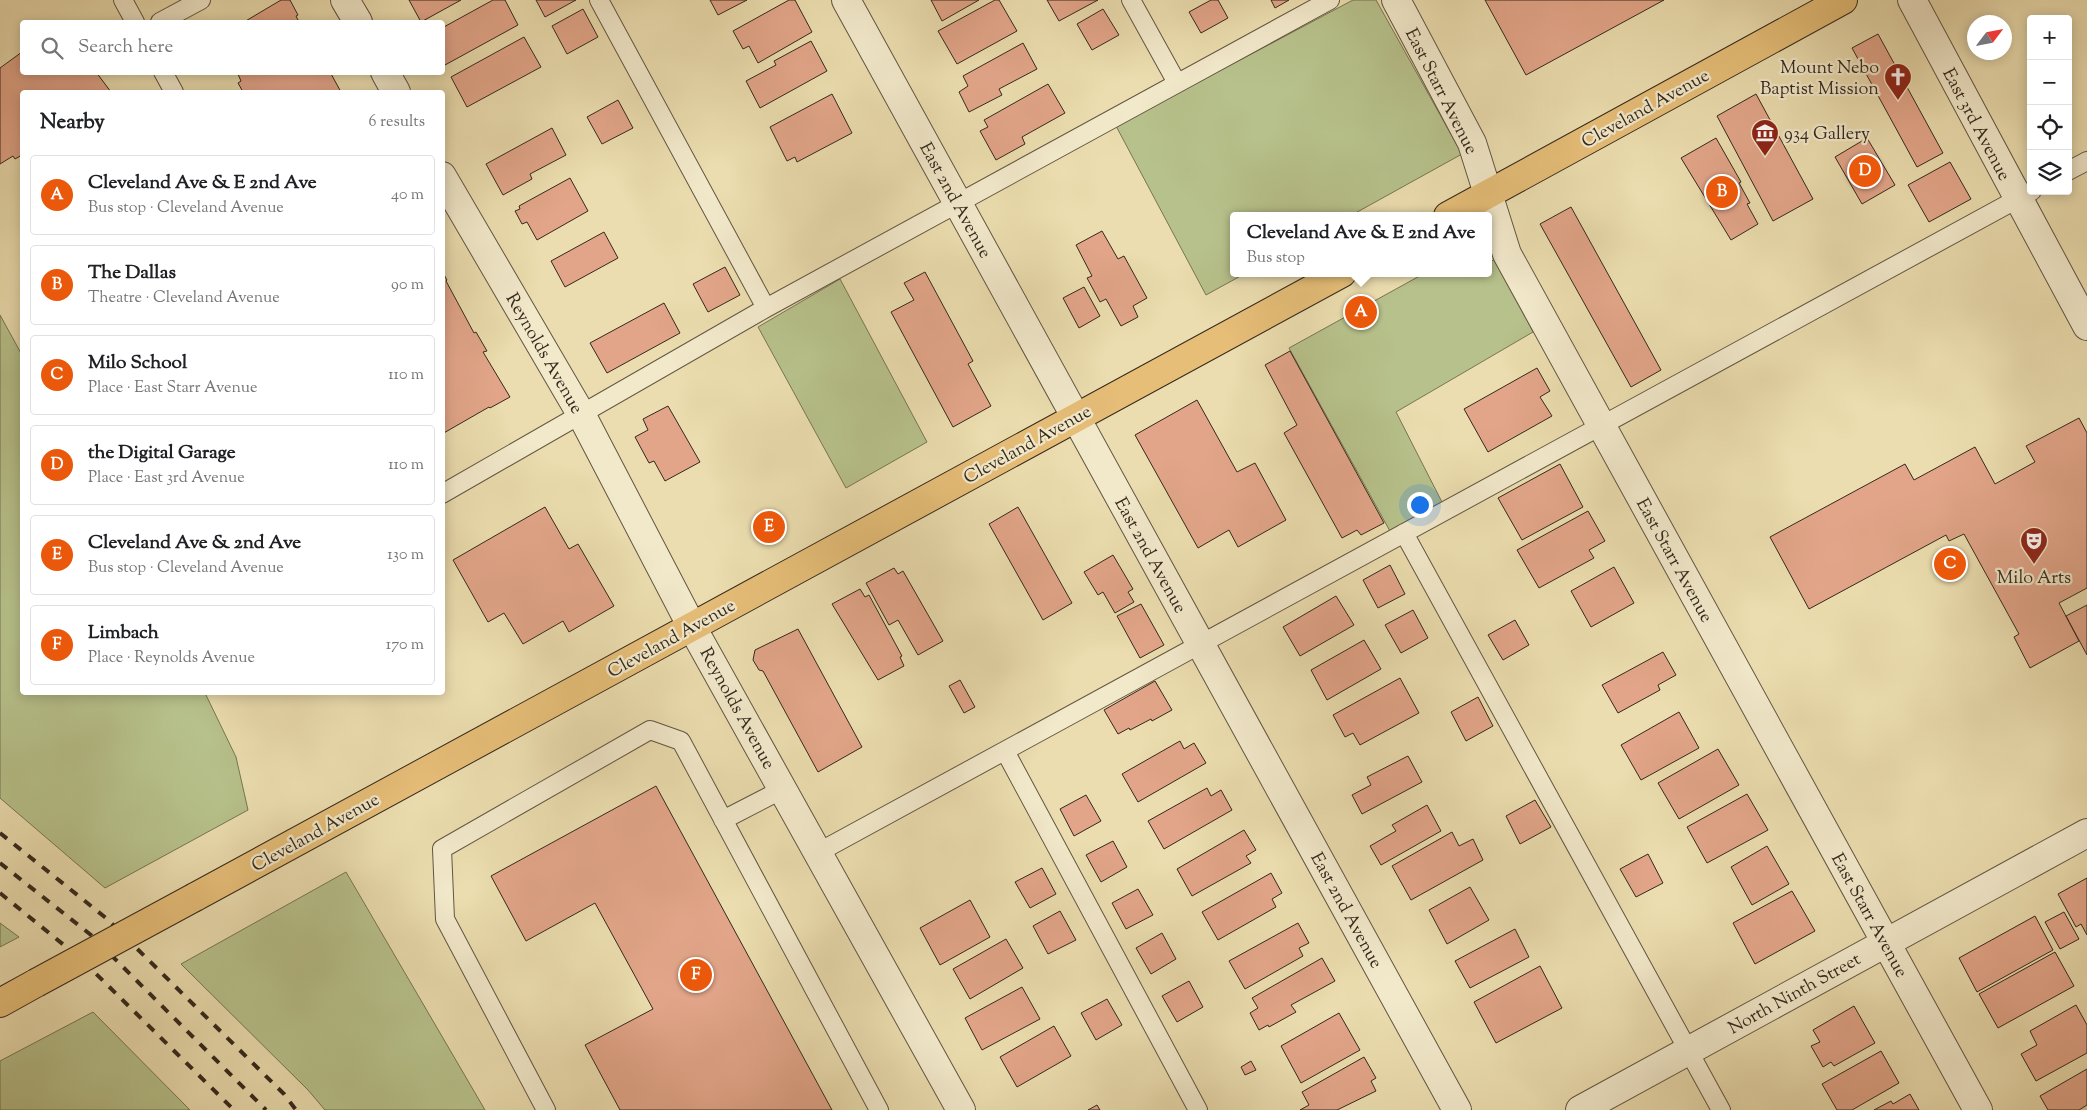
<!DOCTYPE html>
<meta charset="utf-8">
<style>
:root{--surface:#fff;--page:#f6f6f6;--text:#202124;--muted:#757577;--line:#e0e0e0;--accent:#ea580c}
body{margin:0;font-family:"Sorts Mill Goudy",serif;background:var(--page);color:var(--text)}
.controls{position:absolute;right:15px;top:15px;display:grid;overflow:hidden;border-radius:5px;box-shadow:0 2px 12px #0003}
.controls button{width:45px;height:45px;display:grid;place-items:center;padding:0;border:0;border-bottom:1px solid var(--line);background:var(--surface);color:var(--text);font:25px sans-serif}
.compass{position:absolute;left:1967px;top:15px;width:45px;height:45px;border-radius:50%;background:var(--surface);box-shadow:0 2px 12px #0003;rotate:58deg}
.you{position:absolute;left:1419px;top:504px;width:18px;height:18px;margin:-12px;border:4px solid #fff;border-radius:50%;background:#1a73e8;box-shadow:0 0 0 8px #1a73e833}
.badge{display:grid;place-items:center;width:32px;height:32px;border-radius:50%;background:var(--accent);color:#fff;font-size:16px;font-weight:700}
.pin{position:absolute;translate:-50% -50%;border:2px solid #fff;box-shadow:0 1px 5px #0006}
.popup{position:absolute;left:1230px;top:212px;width:262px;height:65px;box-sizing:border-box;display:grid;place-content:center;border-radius:5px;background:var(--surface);filter:drop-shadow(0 1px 4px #0005);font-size:16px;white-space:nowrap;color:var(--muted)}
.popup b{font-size:19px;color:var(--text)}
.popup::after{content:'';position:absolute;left:50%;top:100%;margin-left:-10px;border:10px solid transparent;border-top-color:var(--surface)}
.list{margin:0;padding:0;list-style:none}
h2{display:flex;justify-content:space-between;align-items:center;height:65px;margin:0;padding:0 20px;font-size:21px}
h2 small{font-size:16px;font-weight:400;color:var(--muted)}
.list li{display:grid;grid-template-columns:32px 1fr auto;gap:15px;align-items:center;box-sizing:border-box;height:80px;margin:0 10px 10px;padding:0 10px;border:1px solid var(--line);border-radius:5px}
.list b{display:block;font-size:19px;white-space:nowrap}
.list p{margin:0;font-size:16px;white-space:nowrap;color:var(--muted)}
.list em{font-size:16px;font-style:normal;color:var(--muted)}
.icon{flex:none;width:28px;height:28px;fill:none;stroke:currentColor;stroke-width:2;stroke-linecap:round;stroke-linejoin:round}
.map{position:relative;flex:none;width:2087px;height:1110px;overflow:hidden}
.search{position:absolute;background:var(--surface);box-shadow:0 2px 12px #0003;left:20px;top:20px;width:425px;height:55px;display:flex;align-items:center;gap:12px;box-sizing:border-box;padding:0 18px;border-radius:5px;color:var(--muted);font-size:19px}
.panel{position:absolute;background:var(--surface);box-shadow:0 2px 12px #0003;left:20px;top:90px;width:425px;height:605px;border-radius:5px}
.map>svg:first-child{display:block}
</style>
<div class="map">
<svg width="2087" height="1110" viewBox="0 0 2087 1110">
<rect width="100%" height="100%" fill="#ebddaf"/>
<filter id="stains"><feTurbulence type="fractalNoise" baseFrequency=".004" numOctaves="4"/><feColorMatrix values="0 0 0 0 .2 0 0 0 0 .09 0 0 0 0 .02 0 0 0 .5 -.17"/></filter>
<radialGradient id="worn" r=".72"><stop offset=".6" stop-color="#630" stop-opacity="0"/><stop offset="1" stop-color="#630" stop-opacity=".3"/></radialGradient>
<path fill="#b7c18b" stroke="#767554" d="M 1353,0 L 1376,0 L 1462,154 L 1350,216 L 1234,216 L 1234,273 L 1246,273 L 1206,295 L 1116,126 Z
M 1496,258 L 1533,332 L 1396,412 L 1443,504 L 1391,533 L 1289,348 L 1425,273 L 1488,273 L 1489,263 Z
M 840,279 L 927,442 L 846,488 L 758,327 Z
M 0,315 L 22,355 L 22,692 L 205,693 L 236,757 L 248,810 L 105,888 L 0,798 Z
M 346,872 L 485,1110 L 325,1110 L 308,1090 L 181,964 Z
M 0,923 L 19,937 L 0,947 Z
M 93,1012 L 190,1110 L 0,1110 L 0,1061 Z"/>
<path fill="#e2a589" stroke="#34291d" d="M 281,0 L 290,0 L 298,15 L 296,16 L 299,22 L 244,22 Z
M 409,0 L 461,0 L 421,22 Z
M 493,0 L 505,0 L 518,25 L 445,65 L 442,60 L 442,28 Z
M 536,0 L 576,0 L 545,17 Z
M 710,0 L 747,0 L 718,15 Z
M 789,0 L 795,0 L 812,32 L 758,63 L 749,46 L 743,49 L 733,31 Z
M 931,0 L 979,0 L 942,21 Z
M 995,0 L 999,0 L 1017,31 L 957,64 L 938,31 Z
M 1047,0 L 1098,0 L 1059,21 Z
M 1211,0 L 1218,0 L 1228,18 L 1201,33 L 1189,12 Z
M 1271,0 L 1289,0 L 1275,8 Z
M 1485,0 L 1664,0 L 1526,75 Z
M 583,9 L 598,37 L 567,54 L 552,26 Z
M 1103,9 L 1119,35 L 1092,50 L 1077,24 Z
M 1878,34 L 1943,153 L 1917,167 L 1852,48 Z
M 524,37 L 541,67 L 467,107 L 451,77 Z
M 811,41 L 827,71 L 760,108 L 746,81 L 776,65 L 774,61 Z
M 1023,43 L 1037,69 L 999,89 L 1002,95 L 969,112 L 959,92 L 968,86 L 963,76 Z
M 22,52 L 22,72 L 96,72 L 111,92 L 22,92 L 22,155 L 15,159 L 13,156 L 0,164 L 0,68 Z
M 237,72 L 330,72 L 341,92 L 243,92 L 238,83 L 241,81 Z
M 1048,84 L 1065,113 L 1022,137 L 1025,144 L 996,160 L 980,131 L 988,127 L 984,120 Z
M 832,94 L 852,133 L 797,162 L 795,157 L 787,161 L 770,127 Z
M 1756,94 L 1813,199 L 1773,221 L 1717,116 Z
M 618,100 L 633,128 L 602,144 L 587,117 Z
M 552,128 L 566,155 L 530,174 L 532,179 L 503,195 L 486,164 Z
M 1716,138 L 1741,182 L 1739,183 L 1750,203 L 1747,204 L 1758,224 L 1731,240 L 1681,158 Z
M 1867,138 L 1895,185 L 1862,204 L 1835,157 Z
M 1950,162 L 1971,199 L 1929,222 L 1908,185 Z
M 570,178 L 588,211 L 537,240 L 527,222 L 522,224 L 515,211 L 520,209 L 519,206 Z
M 1571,207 L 1661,370 L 1631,387 L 1540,224 Z
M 1102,231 L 1118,259 L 1124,256 L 1147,298 L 1133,306 L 1138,317 L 1121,326 L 1106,299 L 1100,302 L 1087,278 L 1092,276 L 1076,245 Z
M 604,232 L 618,258 L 565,287 L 551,261 Z
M 725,267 L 740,295 L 708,312 L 693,284 Z
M 442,271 L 447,280 L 446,281 L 474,333 L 476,332 L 487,351 L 483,352 L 510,397 L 490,408 L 489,407 L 442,434 Z
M 925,272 L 973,361 L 968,364 L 991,406 L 953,427 L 891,312 L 914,300 L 904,283 Z
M 1084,287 L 1100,316 L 1079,328 L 1063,298 Z
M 664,303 L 680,333 L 607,373 L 590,343 Z
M 1290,351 L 1384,523 L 1361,535 L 1357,530 L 1342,538 L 1284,433 L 1297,425 L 1265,365 Z
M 1537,368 L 1550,391 L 1540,397 L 1552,416 L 1488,452 L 1464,409 Z
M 1197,400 L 1237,472 L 1255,463 L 1286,520 L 1238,547 L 1229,530 L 1198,548 L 1135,435 Z
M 668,406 L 700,462 L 665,481 L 654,461 L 649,463 L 635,437 L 648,430 L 643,419 Z
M 2079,418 L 2087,433 L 2087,588 L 2059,603 L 2079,641 L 2030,668 L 2014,637 L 2019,634 L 1964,534 L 1949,541 L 1946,535 L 1809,609 L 1770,537 L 1905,464 L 1914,480 L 1975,447 L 1995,484 L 2035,462 L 2026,446 Z
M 1560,464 L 1583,507 L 1522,540 L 1498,498 Z
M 545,507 L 569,549 L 578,544 L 614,606 L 569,632 L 563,621 L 523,644 L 504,613 L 488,622 L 453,560 Z
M 1018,507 L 1072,603 L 1043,620 L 989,524 Z
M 1588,511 L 1605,541 L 1589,550 L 1594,558 L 1539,588 L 1517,550 Z
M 1113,555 L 1133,589 L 1128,592 L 1134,602 L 1115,613 L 1103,592 L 1098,595 L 1084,572 Z
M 1390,565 L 1405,594 L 1378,608 L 1363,580 Z
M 1614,567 L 1634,603 L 1591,627 L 1571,591 Z
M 894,568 L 898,574 L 903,571 L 943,641 L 918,655 L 898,620 L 889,625 L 866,583 Z
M 860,589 L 865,597 L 869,595 L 902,656 L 900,657 L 904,666 L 878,680 L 832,604 Z
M 1336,596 L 1354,625 L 1300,656 L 1283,627 Z
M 1141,604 L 1164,645 L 1140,658 L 1117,616 Z
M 2087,605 L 2087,655 L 2066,616 Z
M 1413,610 L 1428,638 L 1401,653 L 1385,625 Z
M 1515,620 L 1529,645 L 1503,660 L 1488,635 Z
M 798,629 L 862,747 L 818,772 L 763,671 L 759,670 L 753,660 L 755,650 Z
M 1364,640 L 1381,669 L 1327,700 L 1311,670 Z
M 1663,652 L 1676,675 L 1658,685 L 1660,690 L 1618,713 L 1602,685 Z
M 1400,678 L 1419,713 L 1360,745 L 1353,733 L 1345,737 L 1333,715 Z
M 960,680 L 975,707 L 964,713 L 949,686 Z
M 1155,681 L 1172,710 L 1152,721 L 1151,719 L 1130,730 L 1129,728 L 1118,734 L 1104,710 Z
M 1478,697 L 1493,726 L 1466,741 L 1451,712 Z
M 1679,712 L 1699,748 L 1641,780 L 1621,745 Z
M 1180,741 L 1184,749 L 1194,743 L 1206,763 L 1138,802 L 1122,774 Z
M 1718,749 L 1739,785 L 1679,819 L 1658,783 Z
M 1408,756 L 1422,782 L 1362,814 L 1352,795 L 1371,785 L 1367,777 Z
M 656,786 L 832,1110 L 620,1110 L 585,1045 L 653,1009 L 595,903 L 526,941 L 491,876 Z
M 1207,788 L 1211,796 L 1221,790 L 1232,810 L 1164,849 L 1148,821 Z
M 1747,794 L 1768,830 L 1707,863 L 1687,827 Z
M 1086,795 L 1101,821 L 1074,836 L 1060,809 Z
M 1535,800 L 1551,827 L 1520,844 L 1506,816 Z
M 1427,805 L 1441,831 L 1381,865 L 1370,846 L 1396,831 L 1392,825 Z
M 1244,830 L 1256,850 L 1246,856 L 1251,863 L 1192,896 L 1177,869 Z
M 1452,832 L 1459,846 L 1473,839 L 1483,860 L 1411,900 L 1392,866 Z
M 1113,841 L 1127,867 L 1101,882 L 1086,855 Z
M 1767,846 L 1789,884 L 1752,905 L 1731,867 Z
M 1648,854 L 1663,883 L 1636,897 L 1620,869 Z
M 1042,868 L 1056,894 L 1030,908 L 1015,882 Z
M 1271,873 L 1282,893 L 1272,899 L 1276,907 L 1218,940 L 1202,912 Z
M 2087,878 L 2087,935 L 2081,924 L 2076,927 L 2058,894 Z
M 1470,887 L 1489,920 L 1447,944 L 1429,910 Z
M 1138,889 L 1153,915 L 1126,929 L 1112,903 Z
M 1792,891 L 1815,931 L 1755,964 L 1733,923 Z
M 970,900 L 990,937 L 940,965 L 920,928 Z
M 1060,911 L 1076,940 L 1048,954 L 1033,926 Z
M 2064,912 L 2079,939 L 2060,949 L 2045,922 Z
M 2035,916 L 2053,950 L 1977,992 L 1959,958 Z
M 1298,923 L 1309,943 L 1299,948 L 1303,956 L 1245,989 L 1229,961 Z
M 1515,929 L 1529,957 L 1470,988 L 1455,961 Z
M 1162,933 L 1176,959 L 1151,974 L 1136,948 Z
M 1006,939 L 1023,968 L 970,999 L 953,969 Z
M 2055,952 L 2074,986 L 1998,1028 L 1979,994 Z
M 1322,958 L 1335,981 L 1291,1005 L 1296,1012 L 1269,1027 L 1268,1025 L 1259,1030 L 1250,1013 L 1258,1008 L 1252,998 Z
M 1540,966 L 1562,1008 L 1496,1043 L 1474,1002 Z
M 1189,981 L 1203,1007 L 1177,1022 L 1162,996 Z
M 1022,987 L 1040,1019 L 982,1050 L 965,1018 Z
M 1107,999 L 1122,1025 L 1096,1040 L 1081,1013 Z
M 2076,1005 L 2087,1025 L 2087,1053 L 2036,1081 L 2021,1054 L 2037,1045 L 2030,1031 Z
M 1854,1006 L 1875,1043 L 1834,1066 L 1831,1062 L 1823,1067 L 1811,1046 L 1820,1042 L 1813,1030 Z
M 1339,1013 L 1360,1050 L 1301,1083 L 1281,1046 Z
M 1054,1026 L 1071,1056 L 1017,1087 L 1000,1057 Z
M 1881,1051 L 1899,1083 L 1852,1110 L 1837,1110 L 1822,1084 Z
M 1364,1057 L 1376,1078 L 1371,1081 L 1376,1091 L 1337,1110 L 1300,1110 L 1309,1105 L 1302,1092 Z
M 1251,1061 L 1256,1070 L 1245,1075 L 1241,1067 Z
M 2087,1069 L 2087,1105 L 2079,1110 L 2048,1110 L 2040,1096 Z
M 1910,1094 L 1919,1110 L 1874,1110 L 1891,1101 L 1893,1104 Z
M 1097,1105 L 1100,1110 L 1088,1110 Z"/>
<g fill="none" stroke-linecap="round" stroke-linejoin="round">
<defs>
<path id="service" d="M 123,0 L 135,22
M 599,0 L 766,308
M 1131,0 L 1177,83
M 160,22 L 201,0
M 163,72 L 174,92
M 2068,171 L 2087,161
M 442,494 L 766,308 L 1330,0
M 1404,533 L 1721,1110
M 1005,751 L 1198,1110
M 723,820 L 783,789
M 819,852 L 2032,191
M 546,1110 L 445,919 L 442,849 L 650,730 L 681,741 L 879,1110"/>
<path id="minor" d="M 345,0 L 358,22
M 1396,0 L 1472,143 L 1507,254 L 1978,1110
M 1912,0 L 2087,326
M 385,72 L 396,92
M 442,176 L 581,414 L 692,627 L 961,1110
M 1580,1110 L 2087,833"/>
<path id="tertiary" d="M 846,0 L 1457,1110"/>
<path id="primary" d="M 1448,216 L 1843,0
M 195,897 L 1342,273
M 0,1003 L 36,983"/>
</defs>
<use href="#service" stroke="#625642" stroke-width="20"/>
<use href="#minor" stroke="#625642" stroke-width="30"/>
<use href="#tertiary" stroke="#625642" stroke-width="30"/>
<use href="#primary" stroke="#34291d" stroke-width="30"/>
<use href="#service" stroke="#f2e9cb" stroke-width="18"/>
<use href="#minor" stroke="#f2e9cb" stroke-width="28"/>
<use href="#tertiary" stroke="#f2e9cb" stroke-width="28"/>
<use href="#primary" stroke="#e6be78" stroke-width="28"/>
<path stroke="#34291d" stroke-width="4" stroke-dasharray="9 9" stroke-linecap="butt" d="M 0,833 L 106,918 L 284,1094 L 296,1110
M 0,863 L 91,935 L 266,1110
M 0,893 L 81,959 L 234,1110"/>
<defs>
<path id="primary-bridge" d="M 36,983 L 195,897"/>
</defs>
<use href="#primary-bridge" stroke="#34291d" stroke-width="30" stroke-linecap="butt"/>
<use href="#primary-bridge" stroke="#e6be78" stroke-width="28"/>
</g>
<defs>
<symbol id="church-pin" viewBox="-11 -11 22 30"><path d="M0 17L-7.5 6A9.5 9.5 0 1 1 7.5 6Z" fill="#8f2418" stroke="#f2e9cb"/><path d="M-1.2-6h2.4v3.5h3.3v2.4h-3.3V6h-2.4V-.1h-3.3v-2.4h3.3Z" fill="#fff"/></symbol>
<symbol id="museum-pin" viewBox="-11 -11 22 30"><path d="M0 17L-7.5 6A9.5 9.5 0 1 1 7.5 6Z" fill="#8f2418" stroke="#f2e9cb"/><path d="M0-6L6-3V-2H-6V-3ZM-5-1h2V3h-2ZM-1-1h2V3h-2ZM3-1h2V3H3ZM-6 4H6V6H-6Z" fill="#fff"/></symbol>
<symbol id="theatre-pin" viewBox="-11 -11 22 30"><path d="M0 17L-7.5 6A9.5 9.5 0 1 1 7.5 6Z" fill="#8f2418" stroke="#f2e9cb"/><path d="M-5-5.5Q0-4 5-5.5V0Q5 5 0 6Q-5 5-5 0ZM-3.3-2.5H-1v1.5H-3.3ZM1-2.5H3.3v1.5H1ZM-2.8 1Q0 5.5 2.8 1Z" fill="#fff"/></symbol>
</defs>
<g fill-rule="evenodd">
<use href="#church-pin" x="1882" y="61" width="32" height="43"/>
<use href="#museum-pin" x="1749" y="117" width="32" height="43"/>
<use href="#theatre-pin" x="2018" y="525" width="32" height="43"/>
</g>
<g text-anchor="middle" stroke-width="4.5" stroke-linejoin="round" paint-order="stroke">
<g font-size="18" fill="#34291d" stroke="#f2e9cb" text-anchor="end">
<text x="1879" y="73">Mount Nebo<tspan x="1879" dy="21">Baptist Mission</tspan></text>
<text x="1784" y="139" text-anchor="start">934 Gallery</text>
<text x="2034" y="583" text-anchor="middle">Milo Arts</text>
</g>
<g font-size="18" fill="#34291d" stroke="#f2e9cb">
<text transform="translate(1442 91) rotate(63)" y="6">East Starr Avenue</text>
<text transform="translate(1645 108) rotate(-29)" y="6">Cleveland Avenue</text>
<text transform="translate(1977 124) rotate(62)" y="6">East 3rd Avenue</text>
<text transform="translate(956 200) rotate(61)" y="6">East 2nd Avenue</text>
<text transform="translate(545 353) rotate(60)" y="6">Reynolds Avenue</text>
<text transform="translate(1027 444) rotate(-29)" y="6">Cleveland Avenue</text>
<text transform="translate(1151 555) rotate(61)" y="6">East 2nd Avenue</text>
<text transform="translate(1675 560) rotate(61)" y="6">East Starr Avenue</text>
<text transform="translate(671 638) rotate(-29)" y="6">Cleveland Avenue</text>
<text transform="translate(738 708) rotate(61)" y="6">Reynolds Avenue</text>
<text transform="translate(315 832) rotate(-29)" y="6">Cleveland Avenue</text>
<text transform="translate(1347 910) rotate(61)" y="6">East 2nd Avenue</text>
<text transform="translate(1870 915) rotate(61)" y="6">East Starr Avenue</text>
<text transform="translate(1794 993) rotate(-29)" y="6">North Ninth Street</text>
</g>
</g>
<rect width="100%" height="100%" filter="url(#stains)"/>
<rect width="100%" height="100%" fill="url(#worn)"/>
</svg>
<div class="controls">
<button>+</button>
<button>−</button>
<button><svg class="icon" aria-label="locate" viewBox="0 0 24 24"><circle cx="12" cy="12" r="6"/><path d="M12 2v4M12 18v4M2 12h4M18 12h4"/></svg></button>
<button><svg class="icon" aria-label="layers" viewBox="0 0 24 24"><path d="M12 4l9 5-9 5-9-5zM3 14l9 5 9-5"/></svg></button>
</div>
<svg class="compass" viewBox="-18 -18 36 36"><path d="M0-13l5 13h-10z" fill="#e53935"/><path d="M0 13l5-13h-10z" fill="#757577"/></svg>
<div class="you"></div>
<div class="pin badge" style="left:1361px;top:312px">A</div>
<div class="popup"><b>Cleveland Ave &amp; E 2nd Ave</b>Bus stop</div>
<div class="pin badge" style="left:1722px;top:192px">B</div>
<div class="pin badge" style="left:1950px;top:564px">C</div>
<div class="pin badge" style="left:1865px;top:171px">D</div>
<div class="pin badge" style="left:769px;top:527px">E</div>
<div class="pin badge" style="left:696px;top:975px">F</div>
<div class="search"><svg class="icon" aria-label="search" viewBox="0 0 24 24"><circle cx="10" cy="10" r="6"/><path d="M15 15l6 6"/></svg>Search here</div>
<section class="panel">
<h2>Nearby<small>6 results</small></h2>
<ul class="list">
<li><span class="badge">A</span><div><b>Cleveland Ave &amp; E 2nd Ave</b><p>Bus stop · Cleveland Avenue</p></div><em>40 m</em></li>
<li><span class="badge">B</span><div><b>The Dallas</b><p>Theatre · Cleveland Avenue</p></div><em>90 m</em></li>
<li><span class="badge">C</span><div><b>Milo School</b><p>Place · East Starr Avenue</p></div><em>110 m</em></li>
<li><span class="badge">D</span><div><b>the Digital Garage</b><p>Place · East 3rd Avenue</p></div><em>110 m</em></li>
<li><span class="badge">E</span><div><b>Cleveland Ave &amp; 2nd Ave</b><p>Bus stop · Cleveland Avenue</p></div><em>130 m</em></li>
<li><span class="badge">F</span><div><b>Limbach</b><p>Place · Reynolds Avenue</p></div><em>170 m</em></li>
</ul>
</section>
</div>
